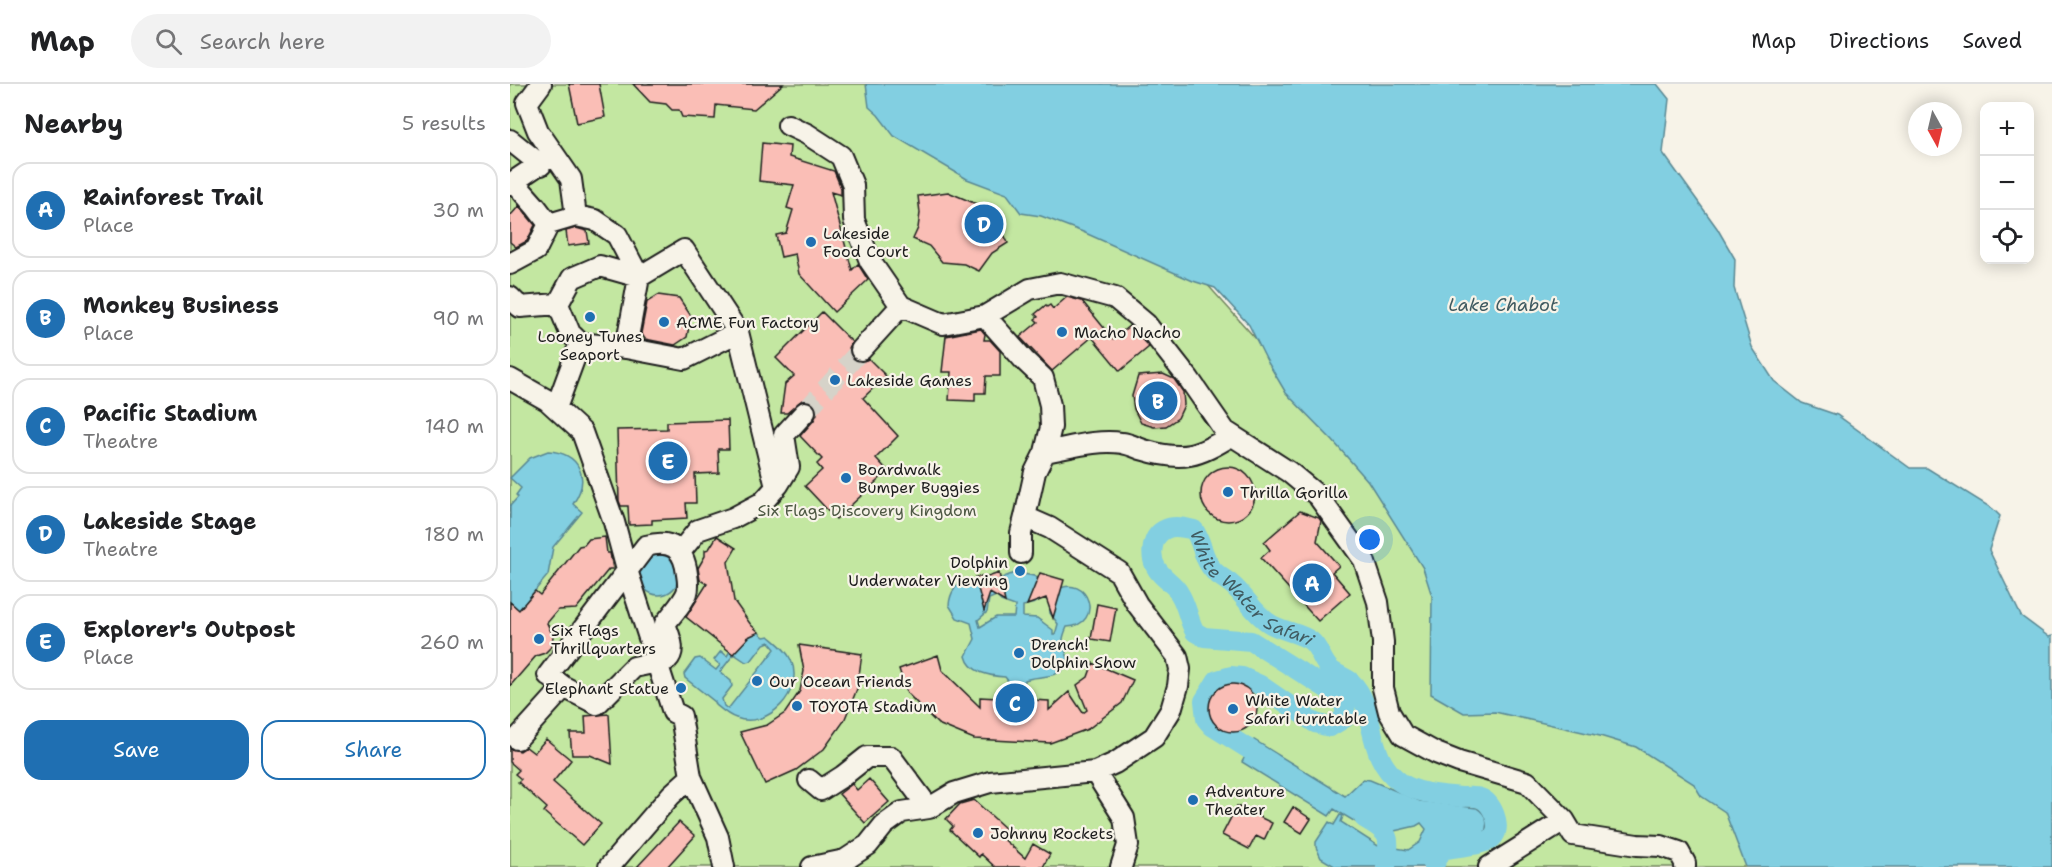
<!DOCTYPE html>
<meta charset="utf-8">
<style>
:root{--surface:#fff;--page:#f2f2f2;--text:#202124;--muted:#757577;--line:#e0e0e0;--accent:#1f6fb2}
body{margin:0;font-family:"Shantell Sans",sans-serif;background:var(--page);color:var(--text)}
.controls{position:absolute;right:18px;top:18px;display:grid;overflow:hidden;border-radius:12px;box-shadow:0 3px 15px #0003}
.controls button{width:54px;height:54px;display:grid;place-items:center;padding:0;border:0;border-bottom:2px solid var(--line);background:var(--surface);color:var(--text);font:30px sans-serif}
.compass{position:absolute;left:1398px;top:18px;width:54px;height:54px;border-radius:50%;background:var(--surface);box-shadow:0 3px 15px #0003;rotate:172deg}
.you{position:absolute;left:860px;top:456px;width:21px;height:21px;margin:-15px;border:4px solid #fff;border-radius:50%;background:#1a73e8;box-shadow:0 0 0 9px #1a73e833}
.badge{display:grid;place-items:center;width:39px;height:39px;border-radius:50%;background:var(--accent);color:#fff;font-size:20px;font-weight:700}
.pin{position:absolute;translate:-50% -50%;border:3px solid #fff;box-shadow:0 2px 6px #0006}
.list{margin:0;padding:0;list-style:none}
h2{display:flex;justify-content:space-between;align-items:center;height:78px;margin:0;padding:0 24px;font-size:26px}
h2 small{font-size:20px;font-weight:400;color:var(--muted)}
.list li{display:grid;grid-template-columns:39px 1fr auto;gap:18px;align-items:center;box-sizing:border-box;height:96px;margin:0 12px 12px;padding:0 12px;border:2px solid var(--line);border-radius:18px}
.list b{display:block;font-size:22px;white-space:nowrap}
.list p{margin:0;font-size:20px;white-space:nowrap;color:var(--muted)}
.list em{font-size:20px;font-style:normal;color:var(--muted)}
.actions{display:flex;gap:12px;padding:18px 24px}
.actions a{flex:1;padding:14px 0;border:2px solid var(--accent);border-radius:18px;text-align:center;font-size:21px;color:var(--accent)}
.actions .main{background:var(--accent);color:#fff}
.icon{flex:none;width:33px;height:33px;fill:none;stroke:currentColor;stroke-width:2;stroke-linecap:round;stroke-linejoin:round}
.map{position:relative;flex:none;width:1542px;height:783px;overflow:hidden}
header{display:flex;align-items:center;gap:36px;box-sizing:border-box;height:84px;padding:0 30px;background:var(--surface);border-bottom:2px solid var(--line)}
header strong{font-size:28px}
nav{display:flex;gap:33px;margin-inline-start:auto;font-size:21px}
.search{width:420px;height:54px;background:var(--page);display:flex;align-items:center;gap:15px;box-sizing:border-box;padding:0 21px;border-radius:33px;color:var(--muted);font-size:22px}
main{display:flex}
aside{flex:1;background:var(--surface)}
.map>svg:first-child{display:block}
</style>
<header>
<strong>Map</strong>
<div class="search"><svg class="icon" aria-label="search" viewBox="0 0 24 24"><circle cx="10" cy="10" r="6"/><path d="M15 15l6 6"/></svg>Search here</div>
<nav><a>Map</a><a>Directions</a><a>Saved</a></nav>
</header>
<main>
<aside>
<h2>Nearby<small>5 results</small></h2>
<ul class="list">
<li><span class="badge">A</span><div><b>Rainforest Trail</b><p>Place</p></div><em>30 m</em></li>
<li><span class="badge">B</span><div><b>Monkey Business</b><p>Place</p></div><em>90 m</em></li>
<li><span class="badge">C</span><div><b>Pacific Stadium</b><p>Theatre</p></div><em>140 m</em></li>
<li><span class="badge">D</span><div><b>Lakeside Stage</b><p>Theatre</p></div><em>180 m</em></li>
<li><span class="badge">E</span><div><b>Explorer's Outpost</b><p>Place</p></div><em>260 m</em></li>
</ul>
<div class="actions"><a class="main">Save</a><a>Share</a></div>
</aside>
<div class="map">
<svg width="1542" height="783" viewBox="0 0 1542 783">
<rect width="100%" height="100%" fill="#f7f3e8"/>
<filter id="ink" filterUnits="userSpaceOnUse"><feTurbulence type="fractalNoise" baseFrequency=".0167" numOctaves="2"/><feDisplacementMap in="SourceGraphic" scale="12" xChannelSelector="R" yChannelSelector="G"/><feConvolveMatrix kernelMatrix="1 2 1 2 8 2 1 2 1" color-interpolation-filters="sRGB"/></filter>
<g filter="url(#ink)">
<path fill="#c3e7a1" stroke="#70825e" stroke-width="1.5" d="M 0,0 L 367,0 L 687,189 L 927,457 L 1187,649 L 1266,783 L 0,783 Z"/>
<path fill="#82cfe1" stroke="#598792" stroke-width="1.5" fill-rule="evenodd" d="M 356,0 L 1147,0 L 1159,15 L 1153,69 L 1207,144 L 1225,175 L 1224,204 L 1242,263 L 1264,297 L 1292,319 L 1327,331 L 1400,384 L 1417,384 L 1483,425 L 1490,432 L 1479,466 L 1511,532 L 1539,553 L 1542,552 L 1542,783 L 1236,783 L 1215,728 L 1191,712 L 1184,700 L 1126,663 L 1090,652 L 985,628 L 954,629 L 921,610 L 922,512 L 913,484 L 858,397 L 823,357 L 776,309 L 757,277 L 739,241 L 705,204 L 683,197 L 573,148 L 531,132 L 511,129 L 497,110 L 457,95 L 384,52 L 368,31 L 359,23 Z
M 38,367 C 70,369 81,394 63,420 L 72,428 L 43,463 L 38,491 L 9,526 L 0,518 L 0,422 L 8,413 L 6,411 L 11,404 L 0,394 L 20,374 Z
M129 491a20 20 0 1 1 40 0a20 20 0 1 1-40 0Z
M 508,489 L 524,492 L 546,506 C 579,488 595,541 557,543 C 549,561 554,560 559,577 C 551,596 530,591 515,596 L 512,612 L 498,611 L 499,598 L 495,593 C 480,592 460,589 456,572 L 465,555 L 461,539 L 447,534 L 439,521 C 440,509 446,498 459,498 C 464,498 468,501 472,501 C 485,499 495,490 508,489 ZM 486,512 L 491,517 L 505,522 L 504,533 L 486,533 L 470,543 L 468,536 L 477,528 L 479,515 ZM 533,514 L 539,517 L 540,529 L 548,540 L 545,551 L 543,551 L 543,546 L 527,534 L 513,533 L 513,522 L 525,519 Z
M 237,539 L 254,553 L 259,552 C 267,559 277,566 281,576 C 295,607 258,646 226,634 C 219,632 212,626 206,621 L 205,618 L 175,594 L 174,590 L 185,575 L 190,574 L 206,586 L 210,581 L 204,576 L 211,567 L 217,572 ZM 259,558 L 265,565 L 218,625 L 214,622 L 212,615 L 222,602 L 221,597 L 210,588 L 224,570 L 236,578 L 241,577 L 254,560 Z
M 744,656 L 835,712 L 853,695 L 860,696 L 910,717 L 967,724 C 978,731 979,742 973,752 C 945,762 932,752 917,783 L 882,783 L 886,764 L 898,766 L 910,758 L 916,745 L 911,739 L 906,742 L 867,751 L 824,725 L 819,732 L 732,678 Z
M 830,731 L 833,732 L 831,738 L 870,763 L 872,768 L 868,783 L 826,783 L 811,774 L 806,763 L 806,758 L 819,738 L 824,741 Z"/>
<g fill="none" stroke-linecap="round" stroke-linejoin="round">
<g stroke="#82cfe1" stroke-width="20">
<path id="s1" d="M 761,679 L 702,642 L 696,635 L 694,617 L 707,596 L 721,592 L 732,593 L 750,601 L 805,639 L 820,643 L 835,634 L 835,623 L 827,611 L 741,557 L 694,553 L 685,548 C 678,536 677,521 669,509 C 664,499 653,495 647,485 C 639,473 641,451 656,445 C 664,441 676,444 684,446 C 693,459 692,474 703,486 C 708,492 715,495 721,500 C 735,511 743,529 759,539 C 771,547 791,549 801,557 C 810,564 812,579 821,586 C 827,591 835,593 841,598 C 868,624 854,672 890,698 C 907,710 932,711 951,713 C 957,713 965,712 970,714 C 982,718 992,741 984,752 C 976,763 945,762 932,766 L 923,783"/>
<path d="M 854,734 C 882,750 880,752 876,783"/>
</g>
</g>
<path fill="#fabeb6" stroke="#1c1c1c" stroke-width="1.5" d="M 59,0 L 89,0 L 95,33 L 67,39 Z
M 123,0 L 273,0 L 244,25 L 206,21 L 205,35 L 172,33 L 169,26 L 162,26 L 156,20 L 140,18 Z
M 252,59 L 280,62 L 279,73 L 324,87 L 331,104 L 331,111 L 321,108 L 342,186 L 348,180 L 358,196 L 324,228 L 289,190 L 285,170 L 271,173 L 266,151 L 276,149 L 283,126 L 277,124 L 284,101 L 249,97 Z
M 438,108 L 483,127 L 498,159 L 482,169 L 469,187 L 454,180 L 432,178 L 419,162 L 403,155 L 408,144 L 410,129 L 408,112 Z
M 9,122 L 25,141 L 17,157 L 6,163 L 0,158 L 0,132 Z
M 66,144 L 77,147 L 79,159 L 58,162 L 56,147 Z
M 148,211 L 169,214 L 181,232 L 177,253 L 165,261 L 135,255 L 131,249 L 137,218 Z
M 557,213 L 572,217 L 603,255 L 619,242 L 639,263 L 610,287 L 582,253 L 542,287 L 510,253 L 528,238 L 525,235 L 528,233 L 525,230 L 536,221 L 537,223 L 540,221 L 543,225 Z
M 312,228 L 342,258 L 339,264 L 343,274 L 349,278 L 359,275 L 376,292 L 353,314 L 388,352 L 366,374 L 378,387 L 326,435 L 295,402 L 312,386 L 307,380 L 312,375 L 290,352 L 304,336 L 307,330 L 306,324 L 303,319 L 292,316 L 277,329 L 271,329 L 275,300 L 284,292 L 266,274 Z
M 471,245 L 475,250 L 474,256 L 480,256 L 490,267 L 490,292 L 476,292 L 475,309 L 465,309 L 465,317 L 439,316 L 441,288 L 432,288 L 436,252 Z
M 653,290 L 664,295 L 673,308 L 674,321 L 668,334 L 656,342 L 644,343 L 631,339 L 624,325 L 622,312 L 628,292 Z
M 218,336 L 219,365 L 208,365 L 209,389 L 185,390 L 186,419 L 176,419 L 177,434 L 142,436 L 142,440 L 119,441 L 118,422 L 111,422 L 109,417 L 107,346 L 157,345 L 157,338 Z
M691 410a27 27 0 1 1 54 0a27 27 0 1 1-54 0Z
M 790,427 L 809,434 L 811,437 L 807,457 L 829,482 L 822,488 L 840,509 L 808,537 L 751,474 L 760,466 L 754,458 Z
M 207,452 L 226,464 L 218,478 L 224,517 L 241,541 L 249,548 L 236,554 L 238,554 L 223,570 L 176,533 L 197,500 L 190,496 L 188,484 L 195,472 L 195,466 L 199,465 Z
M 95,453 L 97,469 L 100,469 L 103,485 L 99,485 L 66,525 L 48,526 L 37,539 L 43,552 L 42,562 L 35,569 L 26,572 L 0,602 L 0,518 L 9,526 L 25,507 L 30,511 L 69,462 L 74,461 L 79,455 Z
M 489,489 L 495,518 L 480,509 L 474,527 L 465,493 L 478,493 Z
M 530,489 L 554,496 L 543,534 L 536,514 L 517,521 Z
M 587,520 L 606,524 L 600,558 L 581,555 Z
M 289,561 L 352,570 L 347,605 L 334,637 L 314,665 L 286,686 L 255,700 L 230,648 L 257,641 L 275,629 L 290,607 L 294,587 Z
M 428,571 L 432,586 L 470,623 L 470,613 L 539,617 L 539,626 L 559,608 L 573,629 L 577,626 L 567,601 L 578,593 L 583,579 L 623,596 L 612,619 L 578,645 L 540,659 L 464,655 L 428,640 L 397,609 L 389,585 Z
M699 624a24 24 0 1 1 48 0a24 24 0 1 1-48 0Z
M 99,630 L 102,680 L 80,671 L 62,671 L 60,649 L 76,649 L 75,632 Z
M 36,655 L 61,676 L 43,698 L 91,740 L 72,761 L 34,728 L 37,724 L 8,698 L 11,695 L 5,690 L 9,686 L 0,678 L 0,665 L 10,667 L 16,663 L 24,669 Z
M 359,695 L 379,718 L 355,739 L 329,710 L 342,700 L 347,706 Z
M 464,716 L 496,745 L 490,752 L 515,774 L 523,760 L 540,770 L 533,783 L 485,783 L 471,770 L 469,773 L 440,746 L 443,742 L 436,735 L 450,720 Z
M 727,722 L 762,739 L 754,756 L 746,752 L 739,765 L 712,751 Z
M 783,723 L 801,735 L 792,749 L 774,738 Z
M 169,738 L 185,752 L 157,783 L 127,783 Z"/>
<g fill="none" stroke-linecap="round" stroke-linejoin="round">
<path stroke="#d6d3c9" stroke-width="20" stroke-dasharray="20 10" stroke-linecap="butt" d="M 295,328 L 351,266"/>
<defs>
<path id="minor" d="M 278,41 L 297,50 L 331,72 L 343,101 L 344,136 L 360,177 L 391,222 L 433,240 L 475,232 L 520,205 L 550,199 L 605,214 L 636,240 L 679,295 L 715,347 L 779,388 L 808,412 L 854,476 L 868,518 L 873,558 L 873,604 L 879,628 L 893,651 L 926,669 L 949,678 L 1017,698 L 1054,736 L 1063,751 L 1127,761 L 1151,762 L 1169,768 L 1175,779 L 1175,783
M 0,56 L 31,81
M 4,98 L 26,123 L 39,140
M 0,100 L 37,75
M 66,132 L 85,136 L 107,151 L 129,193 L 174,166 L 228,248 L 174,275 L 116,264
M 0,180 L 26,166 L 39,140 L 66,132 L 61,95 L 28,47 L 17,19 L 31,0
M 0,213 L 10,223 L 48,220 L 60,249 L 70,259 L 46,324
M 48,220 L 62,194 L 90,182 L 129,193 L 116,264 L 70,259
M 228,248 L 266,403
M 351,266 L 391,222
M 0,295 L 37,316 L 72,348 L 104,438 L 117,486 L 163,628 L 171,632 L 181,693 L 161,711 L 99,783
M 535,368 C 559,364 587,355 612,359 C 620,360 627,364 634,366 C 673,378 688,372 721,352
M 170,468 L 188,446 L 223,434 L 253,418 L 268,401 L 279,383 L 274,351 L 295,328
M 511,469 L 511,449 L 515,433
M 7,655 L 54,603 L 87,620 L 124,583 L 157,576 C 167,566 159,552 155,540 C 162,530 173,519 177,509 C 179,503 178,496 177,490 C 174,464 161,455 136,462 L 38,591 L 54,603
M 585,688 L 614,734 L 618,761 L 611,783
M 181,693 L 208,753 L 214,783
M 299,696 L 311,706 L 333,692 L 357,673 L 381,673 L 419,724
M 302,783 L 335,776 L 358,761 L 374,741 L 392,728 L 419,724 L 444,709 L 480,698 L 585,688 L 605,679 L 644,653 L 661,626 L 668,602 L 670,585 L 667,572 L 627,520 L 609,488 L 540,444 L 515,433 L 525,388 L 535,368 L 541,343 L 540,321 L 533,294 L 514,276 L 475,232
M 979,783 L 1054,736"/>
</defs>
<use href="#minor" stroke="#1c1c1c" stroke-width="24"/>
<use href="#minor" stroke="#f7f3e8" stroke-width="20"/>
</g>
</g>
<g fill="#1f6fb2" stroke="#f7f3e8" stroke-width="2">
<circle cx="301" cy="158" r="6"/>
<circle cx="80" cy="233" r="6"/>
<circle cx="154" cy="238" r="6"/>
<circle cx="552" cy="248" r="6"/>
<circle cx="325" cy="296" r="6"/>
<circle cx="336" cy="394" r="6"/>
<circle cx="718" cy="408" r="6"/>
<circle cx="510" cy="487" r="6"/>
<circle cx="29" cy="555" r="6"/>
<circle cx="509" cy="569" r="6"/>
<circle cx="247" cy="597" r="6"/>
<circle cx="171" cy="604" r="6"/>
<circle cx="287" cy="622" r="6"/>
<circle cx="723" cy="625" r="6"/>
<circle cx="683" cy="716" r="6"/>
<circle cx="468" cy="749" r="6"/>
</g>
<g text-anchor="middle" stroke-width="4.5" stroke-linejoin="round" paint-order="stroke">
<g font-size="16" fill="#1c1c1c" stroke="#f7f3e8" text-anchor="start">
<text x="313" y="155">Lakeside<tspan x="313" dy="18">Food Court</tspan></text>
<text x="166" y="244">ACME Fun Factory</text>
<text x="564" y="254">Macho Nacho</text>
<text x="80" y="258" text-anchor="middle">Looney Tunes<tspan x="80" dy="18">Seaport</tspan></text>
<text x="337" y="302">Lakeside Games</text>
<text x="348" y="391">Boardwalk<tspan x="348" dy="18">Bumper Buggies</tspan></text>
<text x="730" y="414">Thrilla Gorilla</text>
<text x="498" y="484" text-anchor="end">Dolphin<tspan x="498" dy="18">Underwater Viewing</tspan></text>
<text x="41" y="552">Six Flags<tspan x="41" dy="18">Thrillquarters</tspan></text>
<text x="521" y="566">Drench!<tspan x="521" dy="18">Dolphin Show</tspan></text>
<text x="259" y="603">Our Ocean Friends</text>
<text x="159" y="610" text-anchor="end">Elephant Statue</text>
<text x="735" y="622">White Water<tspan x="735" dy="18">Safari turntable</tspan></text>
<text x="299" y="628">TOYOTA Stadium</text>
<text x="695" y="713">Adventure<tspan x="695" dy="18">Theater</tspan></text>
<text x="480" y="755">Johnny Rockets</text>
</g>
<g font-size="16" fill="#4e5944" stroke="#f7f3e8">
<text x="357" y="432">Six Flags Discovery Kingdom</text>
</g>
<g font-size="18" font-style="italic" fill="#405b61" stroke="#f7f3e8">
<text x="993" y="227">Lake Chabot</text>
<text dy="6" stroke="none"><textPath href="#s1" startOffset="686">White Water Safari</textPath></text>
</g>
</g>
</svg>
<div class="controls">
<button>+</button>
<button>−</button>
<button><svg class="icon" aria-label="locate" viewBox="0 0 24 24"><circle cx="12" cy="12" r="6"/><path d="M12 2v4M12 18v4M2 12h4M18 12h4"/></svg></button>
</div>
<svg class="compass" viewBox="-18 -18 36 36"><path d="M0-13l5 13h-10z" fill="#e53935"/><path d="M0 13l5-13h-10z" fill="#757577"/></svg>
<div class="you"></div>
<div class="pin badge" style="left:802px;top:499px">A</div>
<div class="pin badge" style="left:648px;top:317px">B</div>
<div class="pin badge" style="left:505px;top:619px">C</div>
<div class="pin badge" style="left:474px;top:140px">D</div>
<div class="pin badge" style="left:158px;top:377px">E</div>
</div>
</main>
